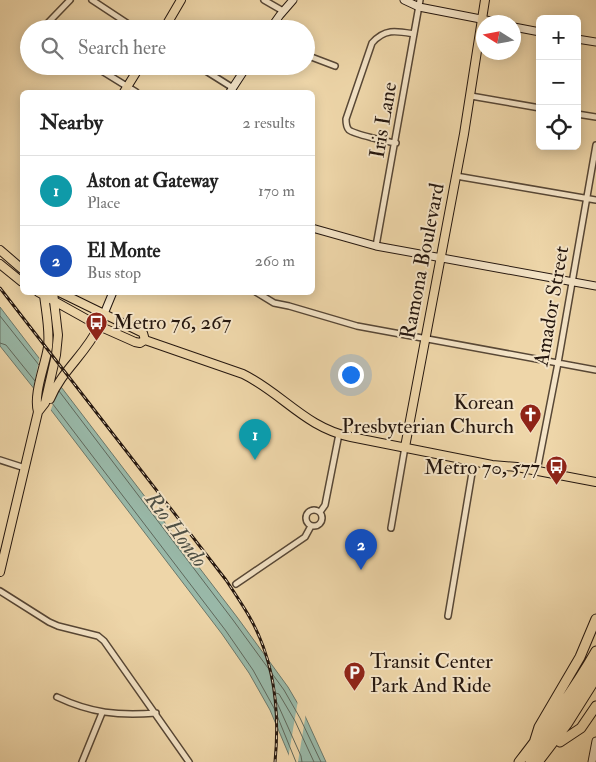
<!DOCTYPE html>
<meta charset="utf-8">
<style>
:root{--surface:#fff;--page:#f6f6f6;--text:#222;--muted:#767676;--line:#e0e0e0;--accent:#b45309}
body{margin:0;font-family:"IM FELL Double Pica",serif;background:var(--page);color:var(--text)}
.controls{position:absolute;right:15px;top:15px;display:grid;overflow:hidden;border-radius:8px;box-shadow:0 2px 12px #0003}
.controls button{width:45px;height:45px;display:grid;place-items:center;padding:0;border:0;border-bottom:1px solid var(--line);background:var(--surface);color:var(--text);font:25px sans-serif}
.compass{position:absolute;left:476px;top:15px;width:45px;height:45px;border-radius:50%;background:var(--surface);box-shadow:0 2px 12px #0003;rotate:281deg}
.you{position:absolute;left:350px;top:374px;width:18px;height:18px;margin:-12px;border:4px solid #fff;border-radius:50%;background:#1a73e8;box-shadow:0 0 0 8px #1a73e833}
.badge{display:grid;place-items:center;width:32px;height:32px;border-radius:50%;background:var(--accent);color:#fff;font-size:16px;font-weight:700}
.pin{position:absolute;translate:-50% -41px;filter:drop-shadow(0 1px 2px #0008)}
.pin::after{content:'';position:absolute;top:26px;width:18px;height:15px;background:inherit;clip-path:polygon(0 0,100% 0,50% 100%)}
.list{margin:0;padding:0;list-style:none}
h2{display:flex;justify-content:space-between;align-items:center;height:65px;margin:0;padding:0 20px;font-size:21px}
h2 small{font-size:16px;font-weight:400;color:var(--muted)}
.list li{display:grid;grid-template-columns:32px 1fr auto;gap:15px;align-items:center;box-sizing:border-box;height:70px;padding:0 20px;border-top:1px solid var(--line)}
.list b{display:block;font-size:19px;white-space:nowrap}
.list p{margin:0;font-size:16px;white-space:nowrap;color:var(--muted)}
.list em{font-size:16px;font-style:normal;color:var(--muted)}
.icon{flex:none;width:28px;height:28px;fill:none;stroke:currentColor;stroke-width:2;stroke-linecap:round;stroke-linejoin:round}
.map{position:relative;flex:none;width:596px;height:762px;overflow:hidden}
.search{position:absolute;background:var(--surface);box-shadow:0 2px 12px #0003;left:20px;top:20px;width:295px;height:55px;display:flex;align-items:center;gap:12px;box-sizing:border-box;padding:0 18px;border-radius:28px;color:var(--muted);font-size:19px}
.panel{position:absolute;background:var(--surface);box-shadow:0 2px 12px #0003;left:20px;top:90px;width:295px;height:205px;border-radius:8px}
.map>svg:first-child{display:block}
</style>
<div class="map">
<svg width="596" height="762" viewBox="0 0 596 762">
<rect width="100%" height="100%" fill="#eed6a9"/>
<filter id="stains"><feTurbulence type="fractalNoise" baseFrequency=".004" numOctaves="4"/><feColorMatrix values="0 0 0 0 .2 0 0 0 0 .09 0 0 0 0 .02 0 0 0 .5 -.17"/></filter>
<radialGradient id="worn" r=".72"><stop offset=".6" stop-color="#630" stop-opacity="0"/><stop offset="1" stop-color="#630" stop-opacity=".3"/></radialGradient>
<path fill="#99b9a9" stroke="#6b786b" d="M 0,307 L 237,617 L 288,687 L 305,716 L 326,762 L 292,762 L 270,710 L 249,673 L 222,634 L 51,410 L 0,346 Z"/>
<path fill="#eed6a9" d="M 40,355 L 63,384 L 56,396 L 50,412 L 33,391 Z
M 298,700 L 306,713 L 298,762 L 289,762 L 288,759 Z"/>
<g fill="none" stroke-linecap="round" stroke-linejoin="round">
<path stroke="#5f685c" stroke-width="1" d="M 0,316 L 39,365
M 0,343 L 6,345 L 35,381
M 59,391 L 233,620 L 284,690 L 300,718 L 321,762
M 52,403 L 226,631 L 253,670 L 274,708 L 296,762
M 302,762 L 301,756 L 274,696 L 276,693 L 279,694 L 295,721 L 314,762"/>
<defs>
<path id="street" d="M 92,0 L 136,29
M 264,0 L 283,11
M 42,29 L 70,0
M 306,55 L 335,66
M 94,66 L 136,92
M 198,66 L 233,88
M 471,96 L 540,108
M 577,114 L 596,117
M 396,143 C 388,142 354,134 349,130 C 346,127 346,123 346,119 L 372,43 C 385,28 397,31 414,34
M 456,176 L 596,200
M 376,246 L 420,0
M 256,292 L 274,303 L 289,306 L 357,326 L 596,370
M 0,460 L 25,468
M 537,471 L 558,363 L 596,145
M306 518a8 8 0 1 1 16 0a8 8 0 1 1-16 0Z
M 320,512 L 325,505 L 339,434
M 391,528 L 405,447
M 236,584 L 305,537 L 311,526
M 0,591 L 49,622 L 58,626 L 98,636 L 104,641 L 189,762
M 448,616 L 474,461
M 57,697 C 91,713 118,716 156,713
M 82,762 L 102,713"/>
<path id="secondary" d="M 404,0 L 419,7 L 496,22
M 514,27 L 540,32
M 270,29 L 280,15 L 293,0
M 577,39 L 596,42
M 230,92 L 247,66
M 312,228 L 376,246 L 596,286
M 99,326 L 113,292
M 592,762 L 596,741"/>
<path id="primary" d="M 164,29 L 181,0
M 124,92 L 140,66
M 0,250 L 22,269
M 0,264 L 22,282
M 38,292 L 99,326 L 135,342 L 140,343 L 145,340 L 243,374 C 282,393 306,428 351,437 L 492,465 L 517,467 L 596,482
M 59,292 L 143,333 L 145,340
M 50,399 C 62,370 86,354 99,326
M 38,412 L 45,403 L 56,355 L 58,335 L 53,292
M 405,447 L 464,134 L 485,0
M 0,572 L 38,412 C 33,394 45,366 48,347 C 50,330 46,312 44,295"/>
<path id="highway" d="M 560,742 L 581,728 L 596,706
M 534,743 L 539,727 L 580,657 L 596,619
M 519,762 C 546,727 574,690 596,651
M 530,762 L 574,701 L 596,665
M 538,762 L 567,724 L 596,678"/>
</defs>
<use href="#street" stroke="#574736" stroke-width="8"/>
<use href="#secondary" stroke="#25170f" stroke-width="9"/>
<use href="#primary" stroke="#25170f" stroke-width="10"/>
<use href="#highway" stroke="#25170f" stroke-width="11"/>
<use href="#street" stroke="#f4e4c7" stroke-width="5"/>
<use href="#secondary" stroke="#f4e4c7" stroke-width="7"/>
<use href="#primary" stroke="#eed6a9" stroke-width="8"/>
<use href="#highway" stroke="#eed6a9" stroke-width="9"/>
<defs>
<path id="rail" d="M 0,288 L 226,580 C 234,592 242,604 249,616 C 275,661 280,711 275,762"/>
</defs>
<use href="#rail" stroke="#25170f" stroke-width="3"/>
<use href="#rail" stroke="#f4e4c7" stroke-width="1" stroke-dasharray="4" stroke-linecap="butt"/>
</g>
<defs>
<symbol id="bus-pin" viewBox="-11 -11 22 30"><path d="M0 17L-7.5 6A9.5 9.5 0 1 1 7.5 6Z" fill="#8f2418" stroke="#f4e4c7"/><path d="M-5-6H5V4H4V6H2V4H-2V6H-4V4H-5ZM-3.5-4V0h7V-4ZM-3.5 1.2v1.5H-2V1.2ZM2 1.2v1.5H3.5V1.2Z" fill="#fff"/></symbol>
<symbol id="church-pin" viewBox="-11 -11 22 30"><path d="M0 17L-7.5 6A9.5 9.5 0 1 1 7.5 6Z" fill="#8f2418" stroke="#f4e4c7"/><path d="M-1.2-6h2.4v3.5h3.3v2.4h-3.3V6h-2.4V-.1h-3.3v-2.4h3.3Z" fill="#fff"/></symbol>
<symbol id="parking-pin" viewBox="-11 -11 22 30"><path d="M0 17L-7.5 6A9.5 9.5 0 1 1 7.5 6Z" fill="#8f2418" stroke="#f4e4c7"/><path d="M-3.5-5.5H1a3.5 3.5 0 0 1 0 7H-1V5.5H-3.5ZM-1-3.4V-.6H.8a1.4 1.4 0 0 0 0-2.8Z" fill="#fff"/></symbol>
</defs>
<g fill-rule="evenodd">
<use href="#bus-pin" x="84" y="310" width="25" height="34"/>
<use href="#church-pin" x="518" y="402" width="25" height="34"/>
<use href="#bus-pin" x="544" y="454" width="25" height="34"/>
<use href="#parking-pin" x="342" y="660" width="25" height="34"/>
</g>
<g text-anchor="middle" stroke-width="4" stroke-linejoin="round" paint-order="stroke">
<g font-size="21" fill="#25170f" stroke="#f4e4c7">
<text transform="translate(383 120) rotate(-80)" y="7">Iris Lane</text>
<text transform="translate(422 261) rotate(-79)" y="7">Ramona Boulevard</text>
<text transform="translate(551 306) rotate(-80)" y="7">Amador Street</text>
</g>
<g font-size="21" fill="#25170f" stroke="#f4e4c7" text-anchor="start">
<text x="113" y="329">Metro 76, 267</text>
<text x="514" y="409" text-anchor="end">Korean<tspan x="514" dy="24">Presbyterian Church</tspan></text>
<text x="540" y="474" text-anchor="end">Metro 70, 577</text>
<text x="370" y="668">Transit Center<tspan x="370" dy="24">Park And Ride</tspan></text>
</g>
<g font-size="22" font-style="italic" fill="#4e5045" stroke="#f4e4c7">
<text transform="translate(177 529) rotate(53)" y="8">Rio Hondo</text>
</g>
</g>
<rect width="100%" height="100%" filter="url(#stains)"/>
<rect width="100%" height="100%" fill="url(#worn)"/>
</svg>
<div class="controls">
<button>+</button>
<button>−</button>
<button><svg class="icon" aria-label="locate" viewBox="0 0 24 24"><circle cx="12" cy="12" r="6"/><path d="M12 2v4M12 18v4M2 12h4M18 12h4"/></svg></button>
</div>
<svg class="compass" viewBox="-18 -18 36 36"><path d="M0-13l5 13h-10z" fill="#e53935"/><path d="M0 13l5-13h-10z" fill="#767676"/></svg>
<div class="you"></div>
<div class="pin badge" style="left:255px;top:460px;background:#0f9aa8">1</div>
<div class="pin badge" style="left:361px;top:570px;background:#1a4fb4">2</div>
<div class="search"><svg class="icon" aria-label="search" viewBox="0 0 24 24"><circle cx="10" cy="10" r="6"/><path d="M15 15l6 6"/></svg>Search here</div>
<section class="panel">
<h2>Nearby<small>2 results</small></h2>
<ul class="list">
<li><span class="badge" style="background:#0f9aa8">1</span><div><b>Aston at Gateway</b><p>Place</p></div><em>170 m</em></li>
<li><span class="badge" style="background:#1a4fb4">2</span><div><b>El Monte</b><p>Bus stop</p></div><em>260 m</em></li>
</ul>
</section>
</div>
